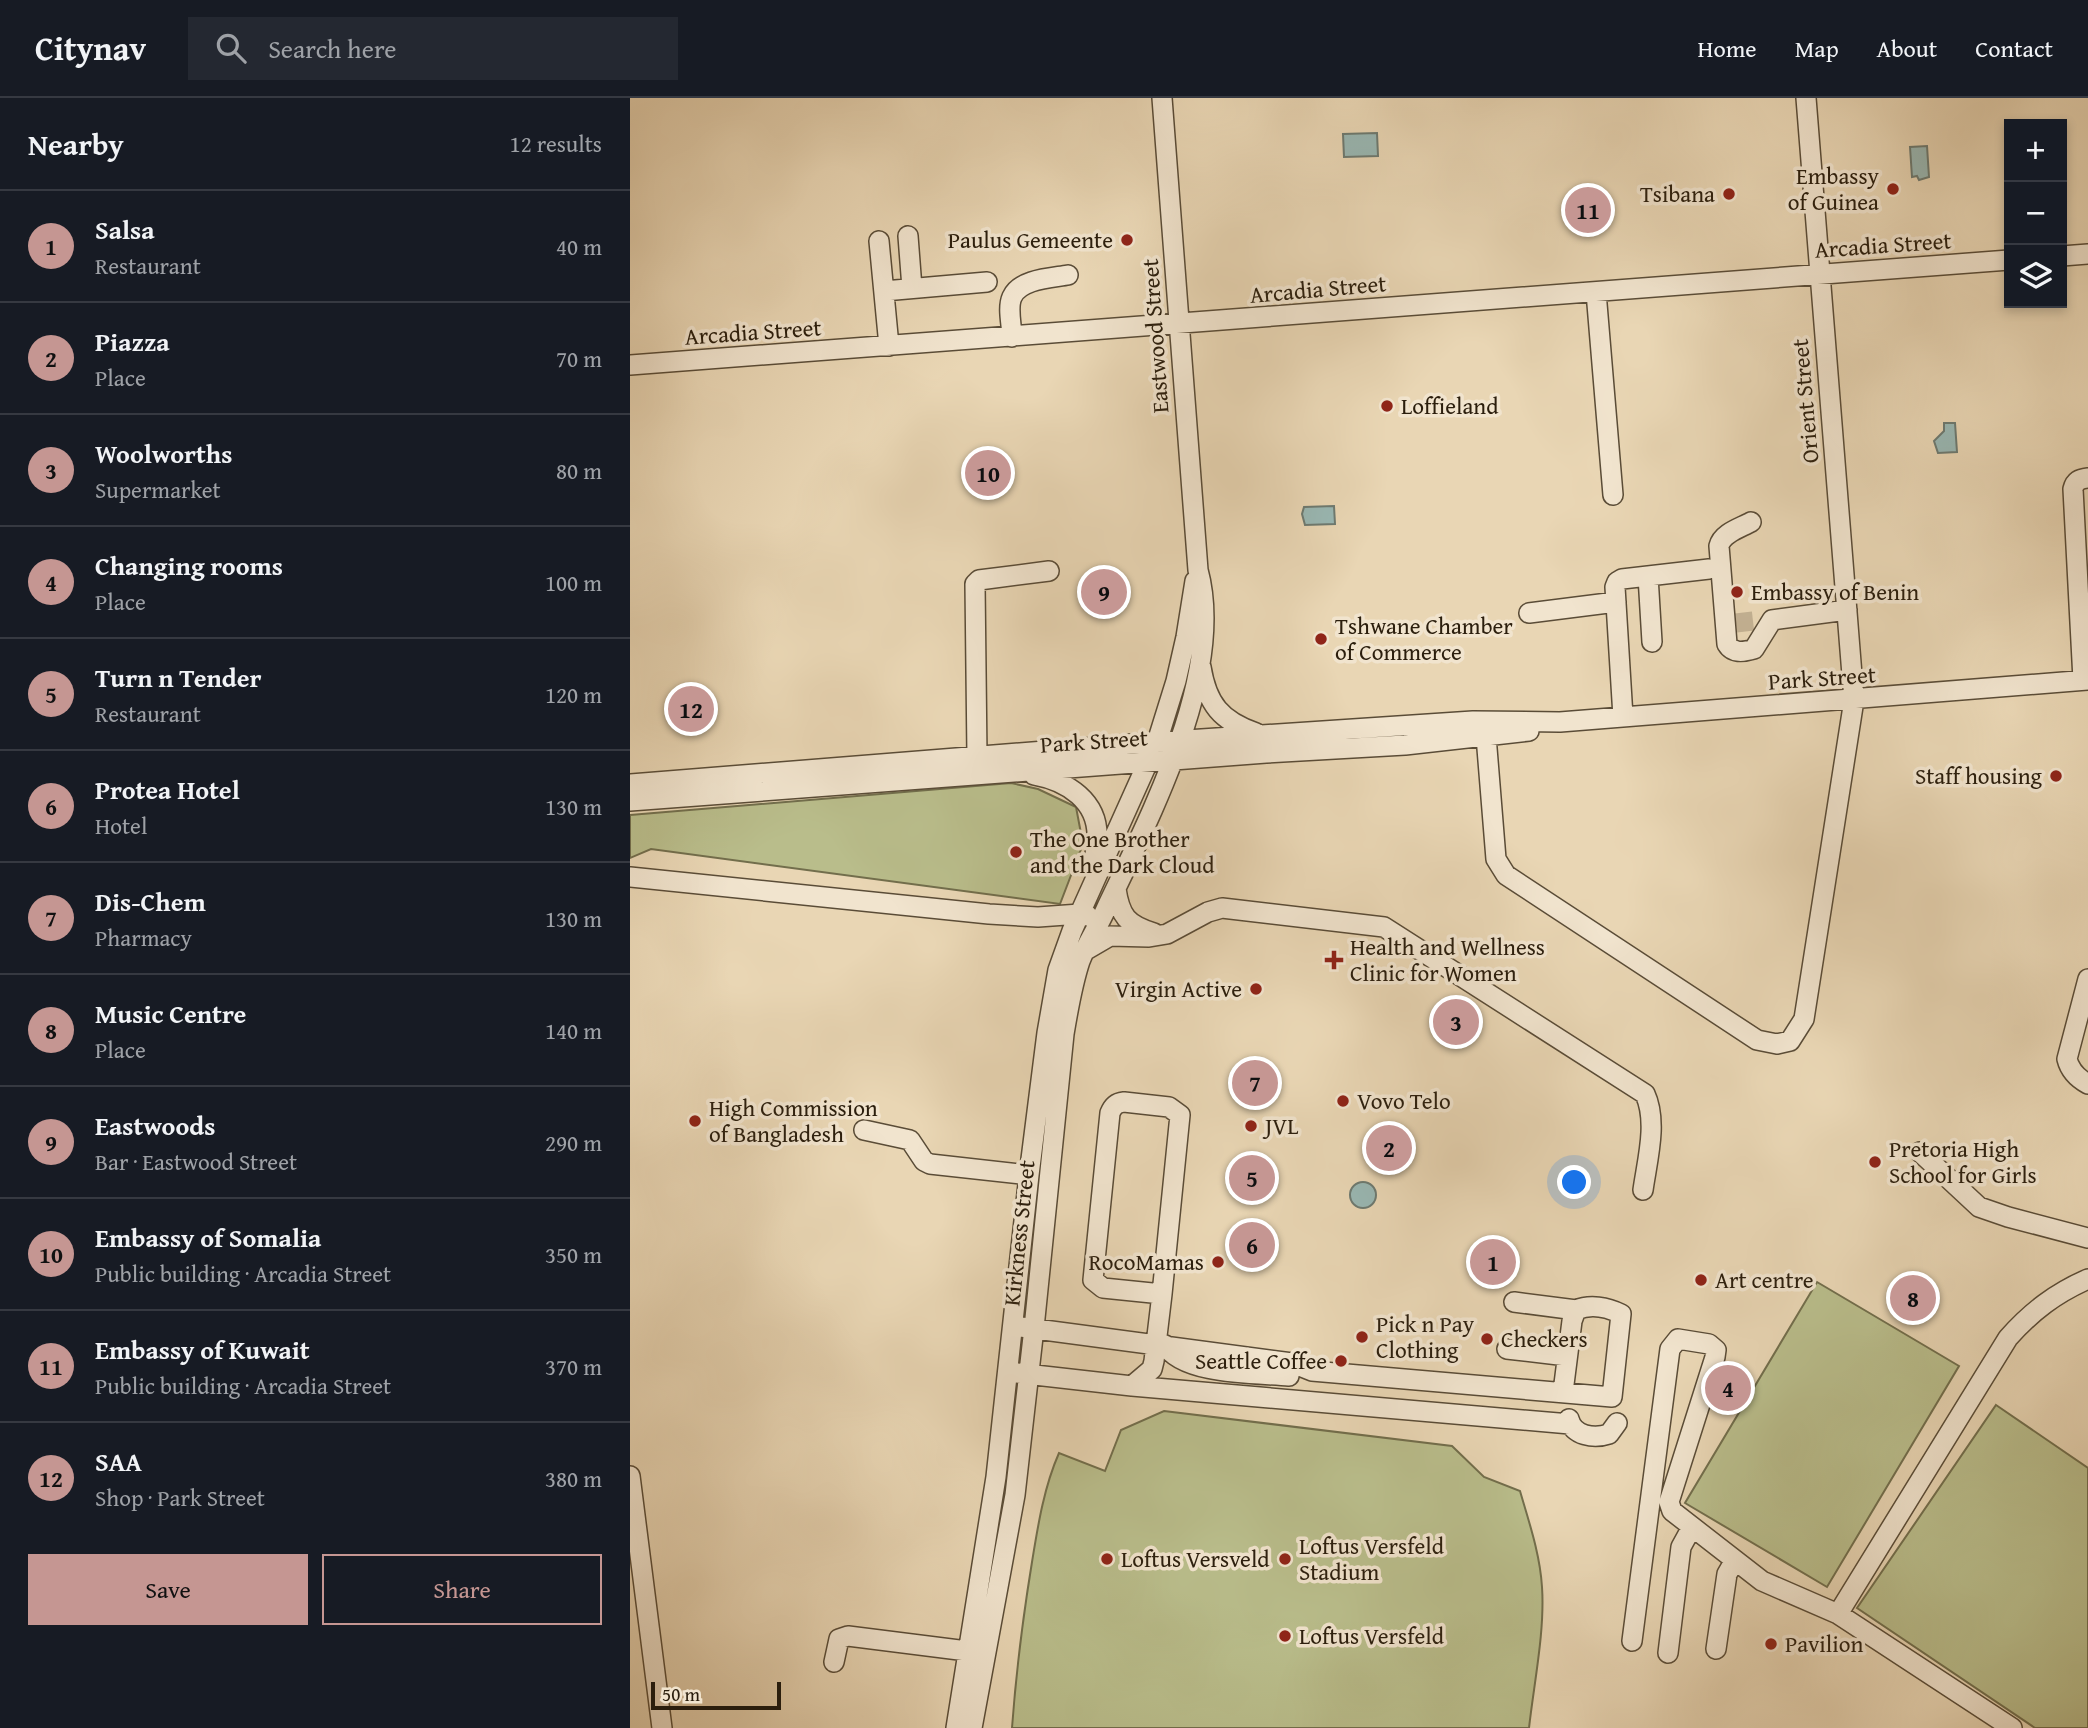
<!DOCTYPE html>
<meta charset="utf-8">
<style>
:root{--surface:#171b24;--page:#242831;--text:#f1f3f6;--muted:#9ea1a6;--line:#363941;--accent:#c59692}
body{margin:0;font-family:"Gentium Book Plus",serif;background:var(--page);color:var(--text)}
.controls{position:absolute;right:21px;top:21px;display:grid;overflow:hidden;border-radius:0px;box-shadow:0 4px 10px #0003}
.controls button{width:63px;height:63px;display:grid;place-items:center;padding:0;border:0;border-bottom:2px solid var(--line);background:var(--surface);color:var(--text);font:35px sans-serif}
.scale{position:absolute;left:21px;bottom:18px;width:130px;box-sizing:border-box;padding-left:7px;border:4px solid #2b1e0d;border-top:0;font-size:19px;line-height:24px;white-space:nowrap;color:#2b1e0d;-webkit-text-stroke:5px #f1e4ce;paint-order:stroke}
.you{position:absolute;left:945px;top:1085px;width:24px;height:24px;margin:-18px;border:5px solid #fff;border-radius:50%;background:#1a73e8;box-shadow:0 0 0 10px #1a73e833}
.badge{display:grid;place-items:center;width:46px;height:46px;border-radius:50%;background:var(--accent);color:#111;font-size:23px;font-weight:700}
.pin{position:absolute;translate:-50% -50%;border:4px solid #fff;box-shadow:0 2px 7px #0006}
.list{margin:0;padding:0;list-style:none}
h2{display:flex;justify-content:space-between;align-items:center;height:91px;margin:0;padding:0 28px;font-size:30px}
h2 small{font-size:23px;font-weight:400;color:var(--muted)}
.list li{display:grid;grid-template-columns:46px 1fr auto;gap:21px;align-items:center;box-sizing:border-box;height:112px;padding:0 28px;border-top:2px solid var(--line)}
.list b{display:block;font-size:26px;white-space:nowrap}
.list p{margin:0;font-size:23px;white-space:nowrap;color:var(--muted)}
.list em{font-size:23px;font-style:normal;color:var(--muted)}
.actions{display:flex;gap:14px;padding:21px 28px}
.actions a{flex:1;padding:16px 0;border:2px solid var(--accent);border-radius:0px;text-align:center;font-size:24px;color:var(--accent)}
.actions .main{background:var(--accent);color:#111}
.icon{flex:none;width:38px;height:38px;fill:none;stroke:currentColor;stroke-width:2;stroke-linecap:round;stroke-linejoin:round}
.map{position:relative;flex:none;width:1458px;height:1630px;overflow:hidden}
header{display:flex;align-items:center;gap:42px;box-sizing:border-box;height:98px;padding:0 35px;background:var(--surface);border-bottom:2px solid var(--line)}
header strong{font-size:33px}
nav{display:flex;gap:38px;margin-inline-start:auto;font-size:24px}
.search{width:490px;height:63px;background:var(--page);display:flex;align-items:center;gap:18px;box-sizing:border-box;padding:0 24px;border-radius:0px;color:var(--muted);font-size:26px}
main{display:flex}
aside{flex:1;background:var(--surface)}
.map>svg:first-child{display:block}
</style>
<header>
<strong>Citynav</strong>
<div class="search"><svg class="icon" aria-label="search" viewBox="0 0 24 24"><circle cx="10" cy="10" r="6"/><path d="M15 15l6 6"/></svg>Search here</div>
<nav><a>Home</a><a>Map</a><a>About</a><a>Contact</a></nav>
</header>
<main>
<aside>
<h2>Nearby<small>12 results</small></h2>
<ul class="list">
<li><span class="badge">1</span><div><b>Salsa</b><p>Restaurant</p></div><em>40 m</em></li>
<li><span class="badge">2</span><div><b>Piazza</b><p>Place</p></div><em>70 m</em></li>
<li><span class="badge">3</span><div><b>Woolworths</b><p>Supermarket</p></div><em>80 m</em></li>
<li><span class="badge">4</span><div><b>Changing rooms</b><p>Place</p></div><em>100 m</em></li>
<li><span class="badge">5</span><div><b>Turn n Tender</b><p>Restaurant</p></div><em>120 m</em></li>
<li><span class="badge">6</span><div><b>Protea Hotel</b><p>Hotel</p></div><em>130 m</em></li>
<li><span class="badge">7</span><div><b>Dis-Chem</b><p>Pharmacy</p></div><em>130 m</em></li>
<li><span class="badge">8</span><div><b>Music Centre</b><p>Place</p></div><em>140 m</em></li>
<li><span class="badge">9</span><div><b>Eastwoods</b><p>Bar · Eastwood Street</p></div><em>290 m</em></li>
<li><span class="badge">10</span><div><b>Embassy of Somalia</b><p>Public building · Arcadia Street</p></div><em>350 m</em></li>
<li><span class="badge">11</span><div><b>Embassy of Kuwait</b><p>Public building · Arcadia Street</p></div><em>370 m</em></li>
<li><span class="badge">12</span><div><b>SAA</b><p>Shop · Park Street</p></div><em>380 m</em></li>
</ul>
<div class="actions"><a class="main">Save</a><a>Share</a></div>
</aside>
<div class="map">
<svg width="1458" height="1630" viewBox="0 0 1458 1630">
<rect width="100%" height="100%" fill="#e9d6b4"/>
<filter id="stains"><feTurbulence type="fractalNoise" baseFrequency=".00286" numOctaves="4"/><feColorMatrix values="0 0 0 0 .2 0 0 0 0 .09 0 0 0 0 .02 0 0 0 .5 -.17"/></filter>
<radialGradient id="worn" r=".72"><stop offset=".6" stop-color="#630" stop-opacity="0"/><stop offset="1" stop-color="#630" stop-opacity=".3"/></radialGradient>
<path fill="#b9bd8b" stroke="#726e4c" stroke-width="2" d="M 381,685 L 408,691 L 446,709 L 453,746 L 430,806 L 21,751 L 0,760 L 0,717 Z
M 1187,1184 L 1329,1268 L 1197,1489 L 1055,1405 Z
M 1366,1307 L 1458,1370 L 1458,1630 L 1405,1630 L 1227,1510 Z
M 534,1313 L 822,1348 L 854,1379 L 890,1393 C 899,1424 910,1456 912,1489 C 915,1533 904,1585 899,1630 L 382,1630 C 386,1575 393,1519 402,1464 C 408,1427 414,1389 429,1355 L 475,1373 L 491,1332 Z"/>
<path fill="#99b8b4" stroke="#6d7a71" stroke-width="2" d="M 747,35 L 748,58 L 714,59 L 713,36 Z
M 1297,48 L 1299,79 L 1289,82 L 1287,78 L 1282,79 L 1280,49 Z
M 1314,325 L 1325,325 L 1327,354 L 1308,355 L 1304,343 L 1314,333 Z
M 704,408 L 705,426 L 675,427 L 672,416 L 674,409 Z
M720 1097a13 13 0 1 1 26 0a13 13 0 1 1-26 0Z"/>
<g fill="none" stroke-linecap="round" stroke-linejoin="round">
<path stroke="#c3b193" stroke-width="19" stroke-dasharray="19 10" stroke-linecap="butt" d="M 1106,525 L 1123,523"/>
<defs>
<path id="minor" d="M 278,138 L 282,190
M 249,143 L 259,248
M 1432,158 L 1458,156
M 254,193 L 357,184
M 966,194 L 983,397
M 382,239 C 382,228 377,210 382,199 C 390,181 421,180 438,177
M 0,267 L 1379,162
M 1121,424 C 1110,430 1092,435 1089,448 L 1097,546 C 1103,556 1114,554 1124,551 L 1142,522 L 1217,512
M 1018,478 L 1022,544
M 899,515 L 986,504
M 571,569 C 577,606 591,623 626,635
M 1453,582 L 1443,391 C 1445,383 1449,381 1458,380
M 993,619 L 985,489 L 987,484 L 992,481 L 1079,471
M 856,638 L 866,761 L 876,777 L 1127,942 L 1147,946 L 1160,943 L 1174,921 L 1224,602 L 1176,0
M 347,659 L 345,486 L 349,482 L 419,473
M 404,677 C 437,683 469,703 467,741 C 467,750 464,759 463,768
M 0,686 L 527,644 L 843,623 L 930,624 L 1458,582
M 0,703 L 636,655 L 775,647 L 899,633
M 0,779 L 359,816 L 408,819 L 450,816 L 458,818
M 486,791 C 490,818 497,827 524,835
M 456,852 L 480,838 L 519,839 L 537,836 L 578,814 L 592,810 L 754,829 L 1015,996 C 1028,1024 1017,1063 1013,1092
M 1458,881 L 1437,961 C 1440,973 1447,980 1458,986
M 494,1004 L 539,1009 L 550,1017 L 532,1196 L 473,1190 L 463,1182 L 480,1015 C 483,1008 486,1005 494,1004 Z
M 234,1032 L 280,1042 L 294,1063 L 300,1066 L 399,1077
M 1290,1054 L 1349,1109 L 1378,1119 L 1458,1140
M 884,1204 L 946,1212
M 391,1229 L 662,1265 L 682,1273 L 982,1299 L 991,1216 C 977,1209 960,1206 946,1212 L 942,1223 L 933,1294
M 535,1247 C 553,1277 626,1275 659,1278
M 877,1251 L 937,1258
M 387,1275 L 502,1288 L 940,1326
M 502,1288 L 522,1271 L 524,1263 L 532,1196
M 939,1321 C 943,1338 964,1341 979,1336 L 987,1325
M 0,1378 L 32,1630
M 1208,1516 L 1378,1240 C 1402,1213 1426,1195 1458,1181
M 1002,1543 L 1040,1251 L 1048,1241 L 1079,1246 L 1086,1252 L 1085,1259 L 1039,1404 L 1042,1413 L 1132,1483 L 1208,1516 L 1382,1630
M 1086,1551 L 1097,1476 L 1105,1462
M 1038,1555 L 1051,1449 L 1062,1429
M 204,1564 L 209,1541 L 218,1538 L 337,1553
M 326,1630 L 366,1379 L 399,1077 L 417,935 L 428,872 L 442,833 L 527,644 L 546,583 L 556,539 L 565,483
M 342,1630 L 385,1397 L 404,1230 L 434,936 C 438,912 442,887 450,863 C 457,845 468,829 476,811 C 520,718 596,575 568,472 L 532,0"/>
</defs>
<use href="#minor" stroke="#5a4c37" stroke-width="22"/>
<use href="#minor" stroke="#f1e4ce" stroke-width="19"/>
</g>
<g fill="#8f2418" stroke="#f1e4ce" stroke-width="2.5">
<circle cx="1263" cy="91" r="7"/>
<circle cx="1099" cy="96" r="7"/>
<circle cx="497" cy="142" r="7"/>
<circle cx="757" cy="308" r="7"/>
<circle cx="1107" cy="494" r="7"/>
<circle cx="691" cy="541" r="7"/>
<circle cx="1426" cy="678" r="7"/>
<circle cx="386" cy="754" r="7"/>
<path d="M700.5 851.5h7v7h7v7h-7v7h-7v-7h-7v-7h7z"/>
<circle cx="626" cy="891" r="7"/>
<circle cx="713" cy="1003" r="7"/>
<circle cx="65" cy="1023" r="7"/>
<circle cx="621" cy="1028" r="7"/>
<circle cx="1245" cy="1064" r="7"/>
<circle cx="588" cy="1164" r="7"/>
<circle cx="1071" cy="1182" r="7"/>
<circle cx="732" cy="1239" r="7"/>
<circle cx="857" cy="1241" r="7"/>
<circle cx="711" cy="1263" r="7"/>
<circle cx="477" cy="1461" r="7"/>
<circle cx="655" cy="1461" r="7"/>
<circle cx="655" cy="1538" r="7"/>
<circle cx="1141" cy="1546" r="7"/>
</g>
<g text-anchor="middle" stroke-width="7" stroke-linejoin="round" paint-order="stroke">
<g font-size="23" fill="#2b1e0d" stroke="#f1e4ce" text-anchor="start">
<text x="1249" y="86" text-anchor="end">Embassy<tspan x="1249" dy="26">of Guinea</tspan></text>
<text x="1085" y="104" text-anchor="end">Tsibana</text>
<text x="483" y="150" text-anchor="end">Paulus Gemeente</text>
<text x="771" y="316">Loffieland</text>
<text x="1121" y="502">Embassy of Benin</text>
<text x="705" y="536">Tshwane Chamber<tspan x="705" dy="26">of Commerce</tspan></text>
<text x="1412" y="686" text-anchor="end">Staff housing</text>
<text x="400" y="749">The One Brother<tspan x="400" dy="26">and the Dark Cloud</tspan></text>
<text x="720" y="857">Health and Wellness<tspan x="720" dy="26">Clinic for Women</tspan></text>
<text x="612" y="899" text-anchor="end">Virgin Active</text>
<text x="727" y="1011">Vovo Telo</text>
<text x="79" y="1018">High Commission<tspan x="79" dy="26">of Bangladesh</tspan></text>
<text x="635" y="1036">JVL</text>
<text x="1259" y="1059">Pretoria High<tspan x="1259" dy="26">School for Girls</tspan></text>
<text x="574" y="1172" text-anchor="end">RocoMamas</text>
<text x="1085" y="1190">Art centre</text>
<text x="746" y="1234">Pick n Pay<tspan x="746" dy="26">Clothing</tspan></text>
<text x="871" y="1249">Checkers</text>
<text x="697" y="1271" text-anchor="end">Seattle Coffee</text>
<text x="669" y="1456">Loftus Versfeld<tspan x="669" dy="26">Stadium</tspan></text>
<text x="491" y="1469">Loftus Versveld</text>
<text x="669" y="1546">Loftus Versfeld</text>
<text x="1155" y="1554">Pavilion</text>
</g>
<g font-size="23" fill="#2b1e0d" stroke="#f1e4ce">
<text transform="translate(1253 147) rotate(-4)" y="8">Arcadia Street</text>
<text transform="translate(688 191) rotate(-5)" y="8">Arcadia Street</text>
<text transform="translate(123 234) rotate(-4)" y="8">Arcadia Street</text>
<text transform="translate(525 238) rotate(-94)" y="8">Eastwood Street</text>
<text transform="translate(1175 303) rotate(-95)" y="8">Orient Street</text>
<text transform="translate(1192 580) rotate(-4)" y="8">Park Street</text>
<text transform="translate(464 643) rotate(-4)" y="8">Park Street</text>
<text transform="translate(389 1135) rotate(-84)" y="8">Kirkness Street</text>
</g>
</g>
<rect width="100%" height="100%" filter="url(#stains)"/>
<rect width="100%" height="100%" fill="url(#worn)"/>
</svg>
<div class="controls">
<button>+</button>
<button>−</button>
<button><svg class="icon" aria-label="layers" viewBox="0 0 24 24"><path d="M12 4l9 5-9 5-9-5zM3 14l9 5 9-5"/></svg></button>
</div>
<div class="scale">50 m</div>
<div class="you"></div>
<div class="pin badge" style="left:863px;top:1164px">1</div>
<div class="pin badge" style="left:759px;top:1050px">2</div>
<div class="pin badge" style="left:826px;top:924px">3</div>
<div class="pin badge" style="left:1098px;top:1290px">4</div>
<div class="pin badge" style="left:622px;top:1080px">5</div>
<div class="pin badge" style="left:622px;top:1147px">6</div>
<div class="pin badge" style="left:625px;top:985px">7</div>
<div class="pin badge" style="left:1283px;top:1200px">8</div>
<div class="pin badge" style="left:474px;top:494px">9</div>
<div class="pin badge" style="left:358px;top:375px">10</div>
<div class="pin badge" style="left:958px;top:112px">11</div>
<div class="pin badge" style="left:61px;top:611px">12</div>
</div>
</main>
